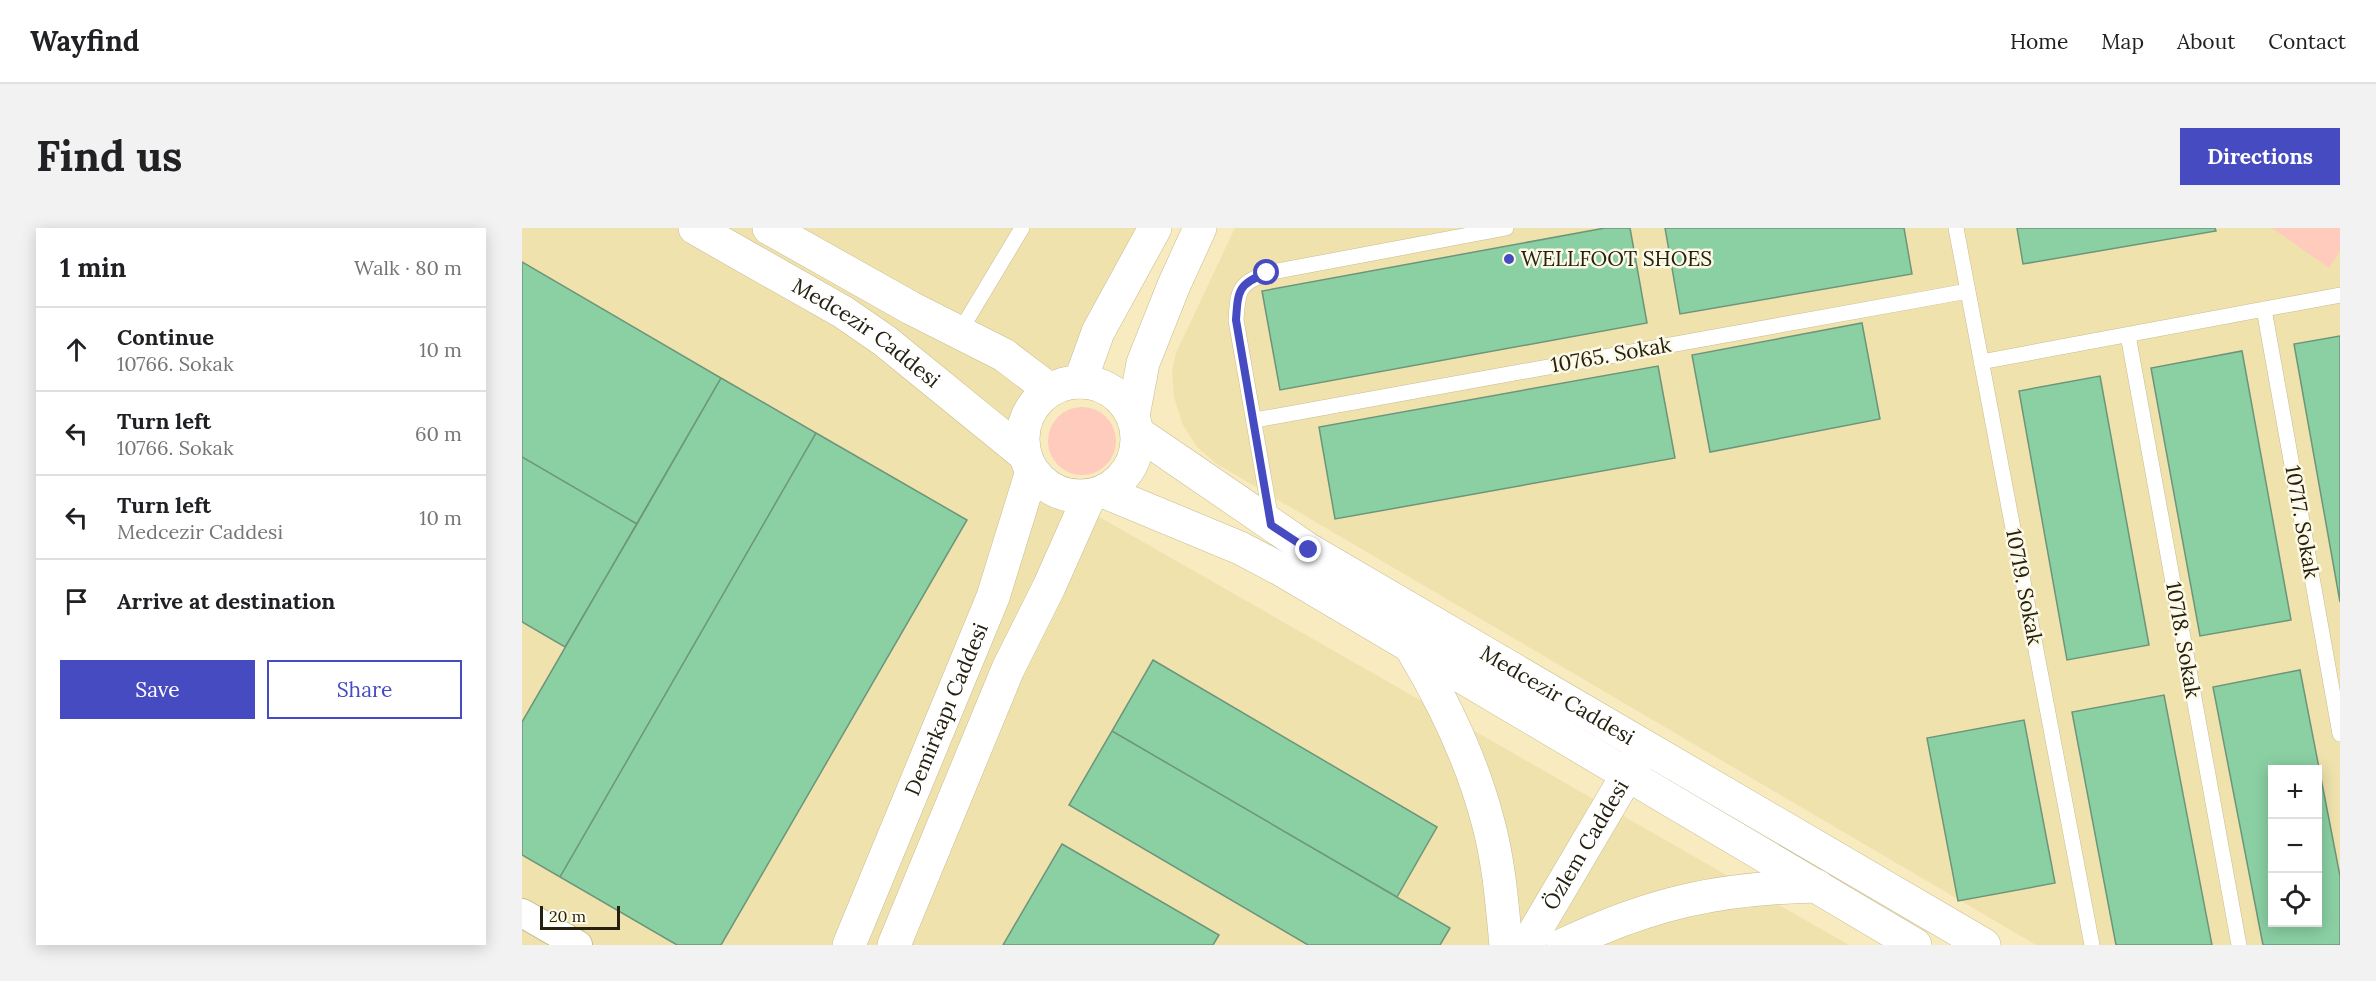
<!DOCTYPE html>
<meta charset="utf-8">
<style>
:root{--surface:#fff;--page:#f2f2f2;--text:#202124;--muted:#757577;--line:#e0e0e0;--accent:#474bc1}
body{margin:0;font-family:Lora,serif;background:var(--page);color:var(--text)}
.controls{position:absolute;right:18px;bottom:18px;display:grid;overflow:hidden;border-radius:0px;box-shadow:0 3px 15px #0003}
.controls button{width:54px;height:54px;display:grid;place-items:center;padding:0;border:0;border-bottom:2px solid var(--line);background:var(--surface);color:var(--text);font:30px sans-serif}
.scale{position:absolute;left:18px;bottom:15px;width:80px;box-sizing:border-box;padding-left:6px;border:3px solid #25200f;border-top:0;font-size:16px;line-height:21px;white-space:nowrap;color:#25200f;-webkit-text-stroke:4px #fdf9e7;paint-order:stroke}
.stop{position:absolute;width:18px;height:18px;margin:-14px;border:4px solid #474bc1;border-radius:50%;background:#fff}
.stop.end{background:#474bc1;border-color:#fff;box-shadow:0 2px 6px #0008}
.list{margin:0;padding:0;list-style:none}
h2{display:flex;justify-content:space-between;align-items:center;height:78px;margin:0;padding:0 24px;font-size:26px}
h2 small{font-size:20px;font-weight:400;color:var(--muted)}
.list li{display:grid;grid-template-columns:39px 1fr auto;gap:18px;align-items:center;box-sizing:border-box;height:84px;padding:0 24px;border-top:2px solid var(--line)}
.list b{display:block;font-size:22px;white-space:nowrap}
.list p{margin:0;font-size:20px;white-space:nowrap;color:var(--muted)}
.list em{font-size:20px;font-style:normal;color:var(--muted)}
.actions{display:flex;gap:12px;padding:18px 24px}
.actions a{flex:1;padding:14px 0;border:2px solid var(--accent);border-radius:0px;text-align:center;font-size:21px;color:var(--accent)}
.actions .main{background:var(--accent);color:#fff}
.icon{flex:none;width:33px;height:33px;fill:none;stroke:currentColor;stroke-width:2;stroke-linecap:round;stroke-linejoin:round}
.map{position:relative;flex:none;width:1818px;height:717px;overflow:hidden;border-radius:0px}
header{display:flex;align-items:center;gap:36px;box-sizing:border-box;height:84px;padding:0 30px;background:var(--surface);border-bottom:2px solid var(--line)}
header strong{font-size:28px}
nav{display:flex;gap:33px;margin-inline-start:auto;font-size:21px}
.intro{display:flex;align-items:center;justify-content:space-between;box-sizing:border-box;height:144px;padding:0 36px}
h1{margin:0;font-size:42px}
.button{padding:15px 27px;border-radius:0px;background:var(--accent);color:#fff;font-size:21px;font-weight:700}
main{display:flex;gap:36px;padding:0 36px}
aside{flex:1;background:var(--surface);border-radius:0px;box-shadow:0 3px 15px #0003}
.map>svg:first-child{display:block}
</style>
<header>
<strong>Wayfind</strong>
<nav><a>Home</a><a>Map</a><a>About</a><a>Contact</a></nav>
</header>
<div class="intro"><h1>Find us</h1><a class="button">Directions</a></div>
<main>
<aside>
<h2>1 min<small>Walk · 80 m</small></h2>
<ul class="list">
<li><svg class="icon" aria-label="ahead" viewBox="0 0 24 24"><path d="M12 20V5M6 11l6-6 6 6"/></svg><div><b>Continue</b><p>10766. Sokak</p></div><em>10 m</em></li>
<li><svg class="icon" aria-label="left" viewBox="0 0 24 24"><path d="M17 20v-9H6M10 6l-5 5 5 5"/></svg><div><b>Turn left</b><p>10766. Sokak</p></div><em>60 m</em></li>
<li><svg class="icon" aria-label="left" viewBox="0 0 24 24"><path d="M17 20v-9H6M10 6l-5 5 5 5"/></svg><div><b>Turn left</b><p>Medcezir Caddesi</p></div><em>10 m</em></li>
<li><svg class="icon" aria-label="arrive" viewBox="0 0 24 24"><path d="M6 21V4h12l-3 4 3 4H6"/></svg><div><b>Arrive at destination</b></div></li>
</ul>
<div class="actions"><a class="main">Save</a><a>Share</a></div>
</aside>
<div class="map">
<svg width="1818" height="717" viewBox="0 0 1818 717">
<rect width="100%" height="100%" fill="#f7ebbf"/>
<path fill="#efe2ad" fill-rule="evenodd" d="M 0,0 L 613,0 L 495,242 L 1327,717 L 0,717 Z
M 713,0 L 1818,0 L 1818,717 L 1514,717 L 695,236 L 675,219 L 661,197 L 652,169 L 650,144 L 654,125 ZM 1750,542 L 1796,542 L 1796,694 L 1750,694 Z"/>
<path fill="#fecbbd" d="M 1750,0 L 1818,0 L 1818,23 L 1807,40 Z
M526 213a34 34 0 1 1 68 0a34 34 0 1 1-68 0Z"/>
<path fill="#8ad0a3" stroke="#6d957b" stroke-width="1.5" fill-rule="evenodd" d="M 1083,0 L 1108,0 L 1125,95 L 758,162 L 740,63 Z
M 1143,0 L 1382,0 L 1390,46 L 1158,86 Z
M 1495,0 L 1693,0 L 1694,3 L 1501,36 Z
M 0,34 L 199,150 L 115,296 L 0,229 Z
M 1340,95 L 1358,191 L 1188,224 L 1170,127 Z
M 1818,108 L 1818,374 L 1772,116 Z
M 1720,123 L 1769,392 L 1678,408 L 1629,140 Z
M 1136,138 L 1153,230 L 813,291 L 797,199 Z
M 1578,148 L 1627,417 L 1545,432 L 1497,163 Z
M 199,150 L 294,205 L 38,649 L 0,627 L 0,494 Z
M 294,205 L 445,292 L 199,717 L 155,717 L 38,649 Z
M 0,229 L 115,296 L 43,419 L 0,394 Z
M 631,432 L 915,599 L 875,669 L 590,503 Z
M 1778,442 L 1818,648 L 1818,717 L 1741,717 L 1691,459 ZM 1750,542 L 1796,542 L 1796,694 L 1750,694 Z
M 1642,467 L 1690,717 L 1594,717 L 1550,484 Z
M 1502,492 L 1533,655 L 1436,673 L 1405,510 Z
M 590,503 L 928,700 L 918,717 L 786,717 L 547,577 Z
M 540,616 L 697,707 L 691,717 L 481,717 Z"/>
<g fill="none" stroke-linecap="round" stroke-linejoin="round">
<defs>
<path id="service" d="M 1434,0 L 1570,717
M 1742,81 L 1818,506
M 437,105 L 500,0
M 1606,107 L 1717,717
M 1459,134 L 1818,67
M 733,192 L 1446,63
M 749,292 L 714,92 C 716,62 716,56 745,45 L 984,0"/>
<path id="minor" d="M 0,685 L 56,717"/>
<g id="tertiary">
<path id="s1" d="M 173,0 L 321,84 L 363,113 L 503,227"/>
<path d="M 247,0 L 389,80 L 482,127 L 528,162"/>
<circle cx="558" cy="211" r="57"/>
<path d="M 558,154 L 576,104 L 633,0"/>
<path d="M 611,188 L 621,135 L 652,57 L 678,0"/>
<path id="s2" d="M 616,205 L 787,322 L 1462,717"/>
<path d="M 583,264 L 718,320 L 760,342 L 1393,717"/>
<path d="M 890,421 C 923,476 950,532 966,594 C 977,634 980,676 984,717"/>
<path id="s3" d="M 327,717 L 471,369 L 510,243"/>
<path d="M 372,717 L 486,441 L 527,359 L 567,269"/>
<path id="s4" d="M 1005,717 L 1117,527"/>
<path d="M 1041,717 C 1129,675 1197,660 1295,658"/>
</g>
</defs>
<use href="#service" stroke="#c7bc90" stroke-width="16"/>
<use href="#minor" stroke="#c7bc90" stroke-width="30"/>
<use href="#tertiary" stroke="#c7bc90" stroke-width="34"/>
<use href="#service" stroke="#fff" stroke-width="15"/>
<use href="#minor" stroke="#fff" stroke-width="28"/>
<use href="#tertiary" stroke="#fff" stroke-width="33"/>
</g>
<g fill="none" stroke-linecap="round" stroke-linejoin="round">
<path stroke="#474bc1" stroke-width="8" d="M 745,45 C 716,56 716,62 714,92 L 749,297 L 787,322"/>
</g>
<circle fill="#474bc1" stroke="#fdf9e7" stroke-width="2" cx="987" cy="31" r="6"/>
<g text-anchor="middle" stroke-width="5" stroke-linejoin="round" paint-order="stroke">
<g font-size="21" fill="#25200f" stroke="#fdf9e7" text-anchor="start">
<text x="999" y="38">WELLFOOT SHOES</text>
</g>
<g font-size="21" fill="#25200f" stroke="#fdf9e7">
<text dy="7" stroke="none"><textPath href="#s1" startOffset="201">Medcezir Caddesi</textPath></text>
<text transform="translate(1089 127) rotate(-10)" y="7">10765. Sokak</text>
<text transform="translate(1780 294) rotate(80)" y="7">10717. Sokak</text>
<text transform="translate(1502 359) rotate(79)" y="7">10719. Sokak</text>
<text transform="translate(1661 412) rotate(80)" y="7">10718. Sokak</text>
<text dy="7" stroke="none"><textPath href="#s2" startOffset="495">Medcezir Caddesi</textPath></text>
<text dy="7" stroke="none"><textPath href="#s3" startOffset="255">Demirkapı Caddesi</textPath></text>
<text dy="7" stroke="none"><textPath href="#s4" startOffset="116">Özlem Caddesi</textPath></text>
</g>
</g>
</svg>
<div class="controls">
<button>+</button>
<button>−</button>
<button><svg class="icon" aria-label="locate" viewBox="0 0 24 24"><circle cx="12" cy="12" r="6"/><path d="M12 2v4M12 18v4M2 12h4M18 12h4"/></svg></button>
</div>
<div class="scale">20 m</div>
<div class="stop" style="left:745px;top:45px"></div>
<div class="stop end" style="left:787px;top:322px"></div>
</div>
</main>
